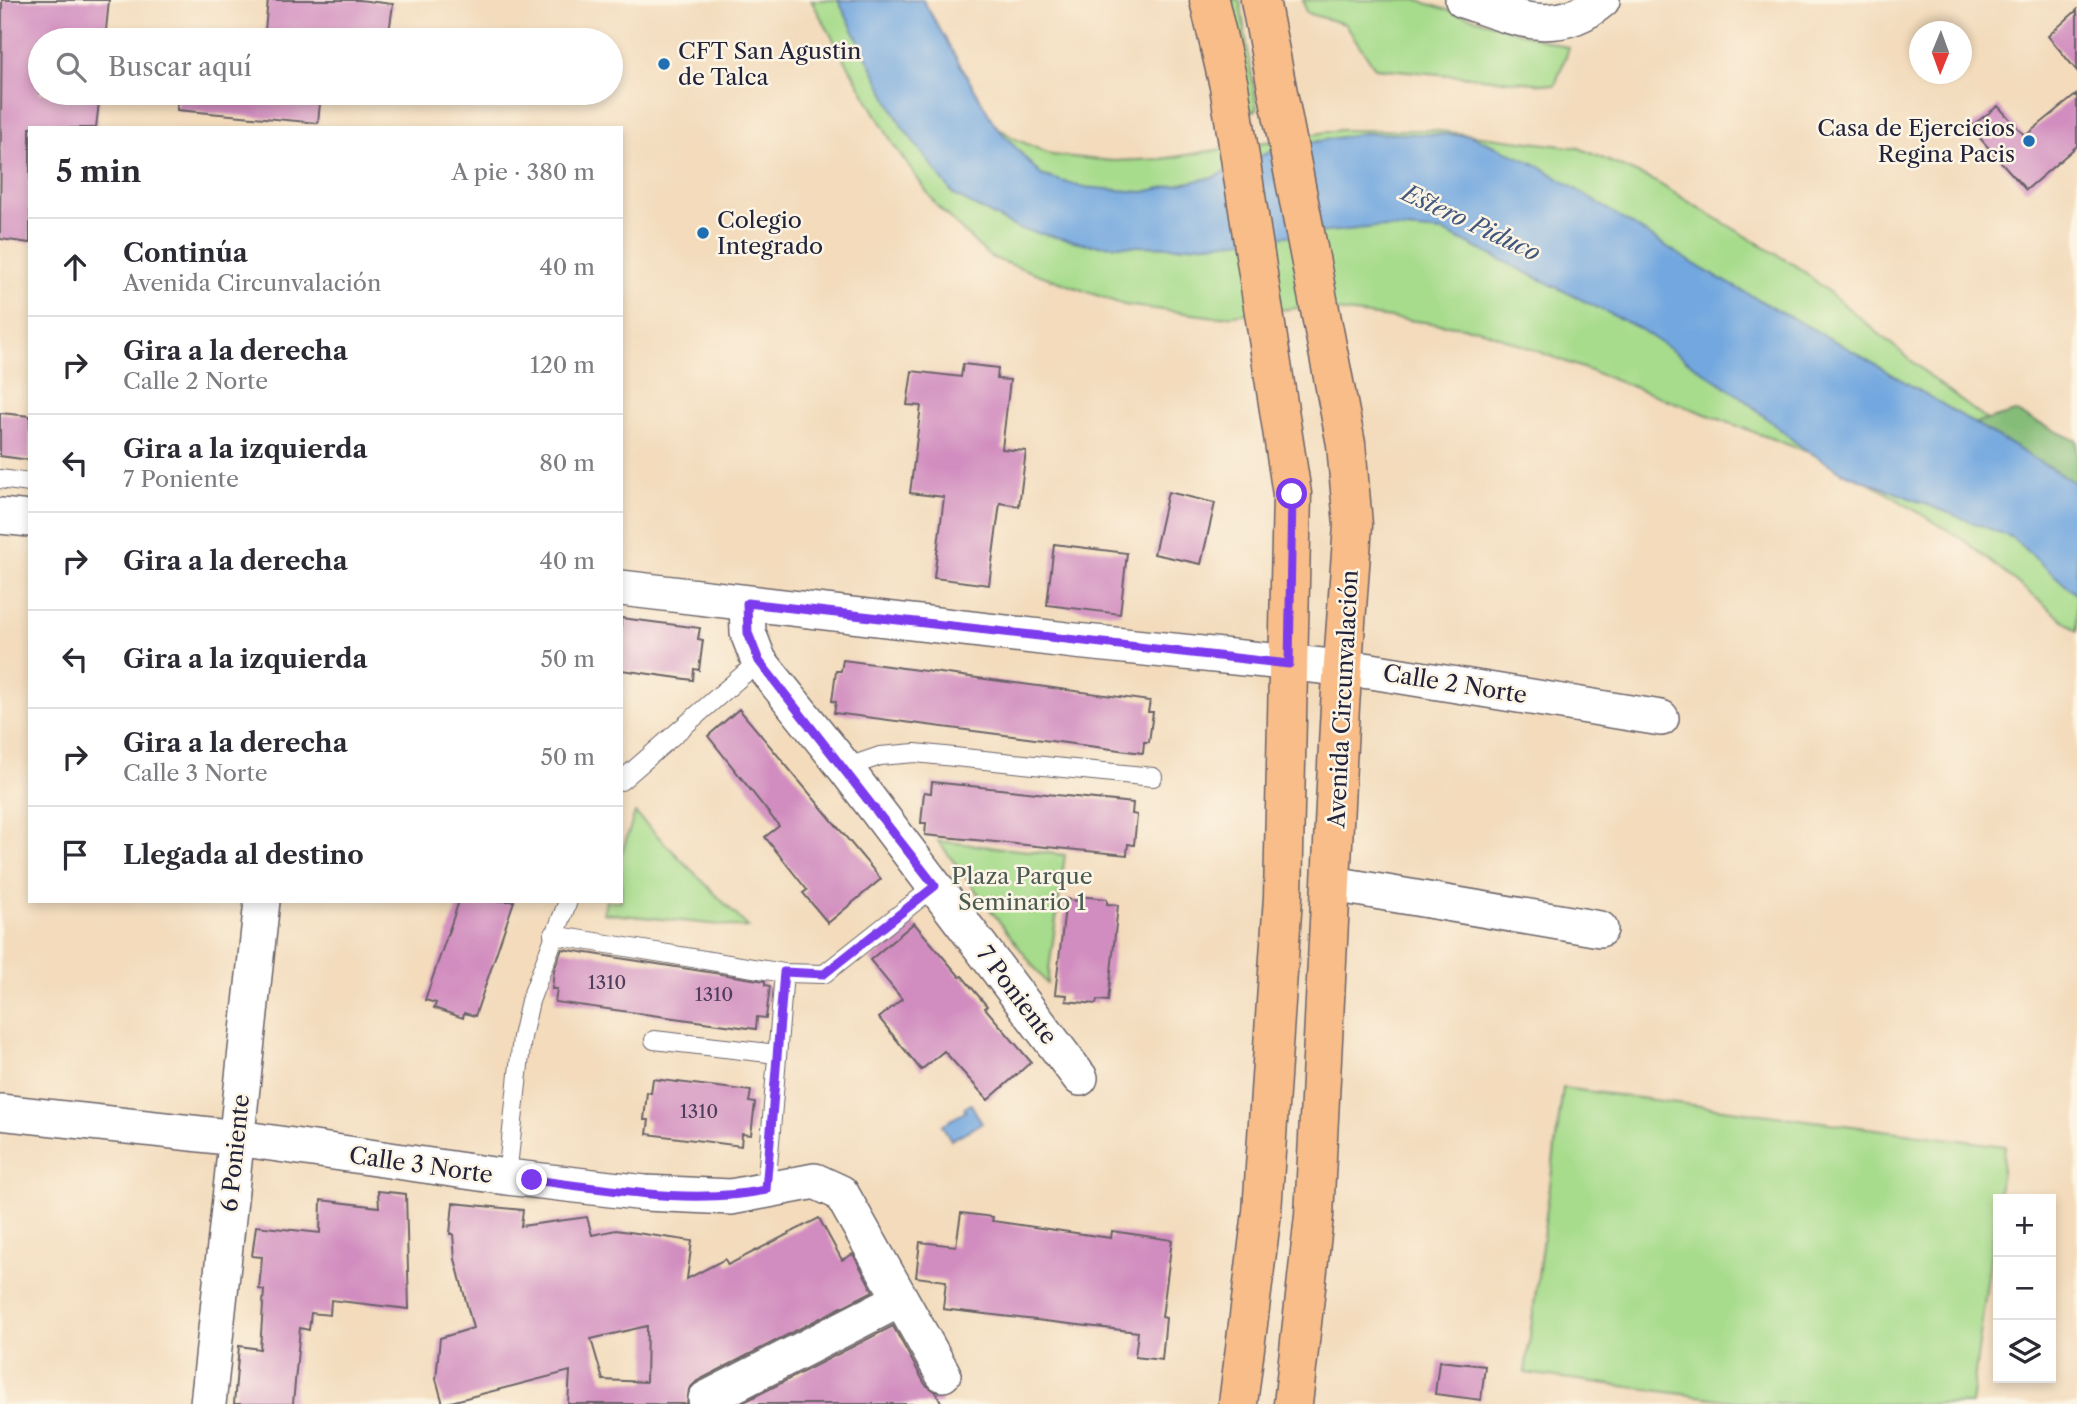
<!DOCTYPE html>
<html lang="es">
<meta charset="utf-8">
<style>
:root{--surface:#fff;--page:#f2f2f3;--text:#2b2b33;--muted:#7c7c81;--line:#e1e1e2}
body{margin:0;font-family:"Libre Caslon Text",serif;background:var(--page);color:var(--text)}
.controls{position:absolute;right:21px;bottom:21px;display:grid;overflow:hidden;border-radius:0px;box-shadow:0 4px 10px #0003}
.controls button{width:63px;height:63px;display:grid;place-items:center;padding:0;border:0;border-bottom:2px solid var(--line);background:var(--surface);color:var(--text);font:35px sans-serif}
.compass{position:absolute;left:1909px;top:21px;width:63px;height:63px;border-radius:50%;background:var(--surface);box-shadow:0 4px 10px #0003;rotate:181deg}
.stop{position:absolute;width:21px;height:21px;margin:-16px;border:5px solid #7c3aed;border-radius:50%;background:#fff}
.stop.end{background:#7c3aed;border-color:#fff;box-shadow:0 2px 7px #0008}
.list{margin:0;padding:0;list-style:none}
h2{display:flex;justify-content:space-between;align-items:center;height:91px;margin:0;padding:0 28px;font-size:30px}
h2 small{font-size:23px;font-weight:400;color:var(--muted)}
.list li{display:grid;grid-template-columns:46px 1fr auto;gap:21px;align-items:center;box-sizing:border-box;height:98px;padding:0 28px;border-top:2px solid var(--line)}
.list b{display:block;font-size:26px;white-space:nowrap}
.list p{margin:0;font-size:23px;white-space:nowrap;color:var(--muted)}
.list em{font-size:23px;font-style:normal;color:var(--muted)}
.icon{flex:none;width:38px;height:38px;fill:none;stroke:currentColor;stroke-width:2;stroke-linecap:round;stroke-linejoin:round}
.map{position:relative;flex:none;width:2077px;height:1404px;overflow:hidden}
.search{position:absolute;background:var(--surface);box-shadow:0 4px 10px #0003;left:28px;top:28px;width:595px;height:77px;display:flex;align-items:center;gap:18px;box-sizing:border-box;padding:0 24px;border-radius:38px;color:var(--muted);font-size:26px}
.panel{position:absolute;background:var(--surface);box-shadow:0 4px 10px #0003;left:28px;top:126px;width:595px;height:777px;border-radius:0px}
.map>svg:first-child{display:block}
</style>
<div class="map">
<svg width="2077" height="1404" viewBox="0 0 2077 1404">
<rect width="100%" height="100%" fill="#fcf5e5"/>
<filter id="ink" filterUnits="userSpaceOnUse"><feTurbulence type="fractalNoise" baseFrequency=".0143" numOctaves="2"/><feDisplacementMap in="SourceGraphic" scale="14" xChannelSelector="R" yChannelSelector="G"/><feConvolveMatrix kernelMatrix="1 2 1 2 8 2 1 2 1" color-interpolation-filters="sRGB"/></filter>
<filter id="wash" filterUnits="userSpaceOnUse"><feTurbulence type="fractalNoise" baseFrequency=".00686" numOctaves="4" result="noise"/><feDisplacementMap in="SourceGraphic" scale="28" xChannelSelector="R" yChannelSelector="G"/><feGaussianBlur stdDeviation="1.57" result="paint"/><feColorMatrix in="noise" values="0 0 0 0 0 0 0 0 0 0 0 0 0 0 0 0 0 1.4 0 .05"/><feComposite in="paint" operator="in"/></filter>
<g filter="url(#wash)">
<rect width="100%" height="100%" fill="#f3dbbc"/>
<path fill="#a7dc8c" stroke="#647f64" stroke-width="2" d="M 811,0 L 903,0 L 973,108 L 1013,138 L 1052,155 L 1113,161 L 1162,159 L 1339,130 L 1432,130 L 1579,148 L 1654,181 L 1801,269 L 1948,391 L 2077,487 L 2077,631 L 1964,540 L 1837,463 L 1478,329 L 1306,307 L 1216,317 L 1124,305 L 990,257 L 937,206 L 893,144 Z
M 1227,0 L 1240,0 L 1257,109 L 1248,113 Z
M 1303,0 L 1416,0 L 1569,48 L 1555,85 L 1375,68 L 1345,24 L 1306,13 Z
M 635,813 L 749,928 L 603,913 L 606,901 L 621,901 L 621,855 Z
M 938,841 L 1065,855 L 1047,984 Z
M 1563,1088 L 2005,1146 L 1971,1404 L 1757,1404 L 1525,1373 Z"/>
<path fill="#85bc78" stroke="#546f5a" stroke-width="2" d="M 2015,412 L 2077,441 L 2077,584 L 1888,448 Z"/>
<path fill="#72a7df" stroke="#4a648d" stroke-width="2" d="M 838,0 L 923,0 L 995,125 L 1041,175 L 1082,187 L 1143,192 L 1214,177 L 1276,149 L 1363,133 L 1470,135 L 1539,166 L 1704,270 L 1846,347 L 2077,484 L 2077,595 L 2011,537 L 1842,472 L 1800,446 L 1741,397 L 1637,327 L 1444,232 L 1377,227 L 1177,247 L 1092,245 L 1019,229 L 954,195 L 901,125 Z
M 971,1104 L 982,1123 L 951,1140 L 942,1125 L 966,1111 L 964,1108 Z"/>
<g id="blocks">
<path fill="#d18dbf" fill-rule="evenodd" d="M 2,0 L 109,0 L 105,40 L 40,40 L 40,93 L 100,93 L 96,128 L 30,128 L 30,243 L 0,239 Z
M 268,0 L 359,0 L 393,4 L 388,40 L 264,40 Z
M 2077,10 L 2077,71 L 2048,36 Z
M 177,93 L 321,93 L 318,123 L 177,110 Z
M 2077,94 L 2077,146 L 2026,190 L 1970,127 L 1998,106 L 2025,136 Z
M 963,364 L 998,368 L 997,379 L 1010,380 L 1002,449 L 1026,451 L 1019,506 L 1000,503 L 989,585 L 934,578 L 944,497 L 910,493 L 921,406 L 907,405 L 912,371 L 961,377 Z
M 0,413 L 30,416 L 30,460 L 0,456 Z
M 1168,492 L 1215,503 L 1201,564 L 1154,554 Z
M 1054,544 L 1127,553 L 1120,614 L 1047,605 Z
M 621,618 L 700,628 L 698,639 L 703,640 L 699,670 L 694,669 L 693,680 L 621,670 Z
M 843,660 L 1150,701 L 1148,712 L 1153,712 L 1149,742 L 1144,742 L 1143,753 L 834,713 L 836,702 L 832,701 L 836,671 L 841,671 Z
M 739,709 L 881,879 L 828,923 L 803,893 L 807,890 L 765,837 L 779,826 L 708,736 Z
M 932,782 L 1133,803 L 1132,814 L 1137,815 L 1134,845 L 1128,844 L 1127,855 L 925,835 L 926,823 L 921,823 L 924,792 L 931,793 Z
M 1078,896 L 1107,899 L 1107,904 L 1118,905 L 1108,1001 L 1097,1000 L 1096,1004 L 1066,1001 L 1067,995 L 1055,994 L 1066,899 L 1077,901 Z
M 459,901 L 514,901 L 475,1016 L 464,1013 L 463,1018 L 434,1008 L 436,1003 L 425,1000 Z
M 914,923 L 960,977 L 962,976 L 987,1006 L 985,1008 L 1031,1062 L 988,1100 L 944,1051 L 921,1070 L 879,1018 L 902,999 L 870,960 Z
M 562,949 L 765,981 L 765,985 L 770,986 L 766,1018 L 757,1017 L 756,1029 L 555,1002 L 557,989 L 552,989 L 554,970 Z
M 653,1079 L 751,1091 L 749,1102 L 755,1103 L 751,1135 L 742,1134 L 741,1146 L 647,1134 L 649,1120 L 644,1120 L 647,1092 L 651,1093 Z
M 378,1191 L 406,1194 L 409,1309 L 331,1300 L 330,1315 L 311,1313 L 309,1330 L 300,1328 L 293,1404 L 234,1404 L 239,1346 L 260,1349 L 264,1290 L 259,1289 L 262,1257 L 252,1256 L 256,1226 L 320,1233 L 321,1200 L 379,1207 Z
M 453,1203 L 523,1210 L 521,1226 L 587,1217 L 592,1235 L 616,1230 L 692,1241 L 687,1279 L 725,1259 L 728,1265 L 819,1218 L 842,1260 L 853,1254 L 873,1291 L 697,1381 L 689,1389 L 687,1404 L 568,1404 L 570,1371 L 443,1404 L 436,1379 L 440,1338 L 473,1328 L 455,1259 L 453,1234 L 450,1234 ZM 647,1326 L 646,1382 L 603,1380 L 591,1339 Z
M 961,1213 L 993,1217 L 992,1221 L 1111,1238 L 1112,1231 L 1172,1240 L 1162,1317 L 1166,1318 L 1162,1360 L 1135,1357 L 1138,1332 L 943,1309 L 946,1281 L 916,1277 L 920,1242 L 956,1246 Z
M 893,1326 L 925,1384 L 936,1392 L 942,1404 L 740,1404 Z
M 1439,1361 L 1485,1366 L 1481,1400 L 1435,1394 Z"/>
</g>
</g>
<g filter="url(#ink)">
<use href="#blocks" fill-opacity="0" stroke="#6b6368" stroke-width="2"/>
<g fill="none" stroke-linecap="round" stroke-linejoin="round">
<defs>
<path id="service" d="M 0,479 L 30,483
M 845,768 L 880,756 L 915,753 L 1153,777
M 621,781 L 759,661
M 553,935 L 784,973 L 824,974 L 935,886
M 654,1040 L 777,1054
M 507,1177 L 522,1037 L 530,1001 L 568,901
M 766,1190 L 784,973"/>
<path id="minor" d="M 1463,0 C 1512,17 1557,39 1602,0
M 0,516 L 30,519
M 621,588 L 1075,641 L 1371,671 L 1661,718
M 747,603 L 748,633 L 759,661 L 845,768 L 1080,1078
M 1333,884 L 1600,929
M 0,1112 L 237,1138 L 507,1177 L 645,1193 L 731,1197 L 815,1181 L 841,1193 L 943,1374
M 706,1399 L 899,1300
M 208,1404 L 262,901"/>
<path id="primary" d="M 1209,0 L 1229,86 L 1292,494 L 1283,897 L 1262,1212 L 1238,1404
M 1260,0 L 1346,444 L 1353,525 L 1340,706 L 1314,1216 L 1293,1404"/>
</defs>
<use href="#service" stroke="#6b6368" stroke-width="20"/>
<use href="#minor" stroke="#6b6368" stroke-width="38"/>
<use href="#primary" stroke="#6b6368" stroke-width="41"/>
<use href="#service" stroke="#fff" stroke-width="18"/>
<use href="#minor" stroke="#fff" stroke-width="35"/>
<use href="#primary" stroke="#f8bd89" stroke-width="38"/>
</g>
</g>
<g fill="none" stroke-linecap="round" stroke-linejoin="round" filter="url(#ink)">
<path stroke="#7c3aed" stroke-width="9" d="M 532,1180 C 609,1189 690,1205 766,1190 L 784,972 L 824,974 L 935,886 L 759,661 L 748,633 L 747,603 L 1289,664 L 1292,494"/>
</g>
<g fill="#1f6fb2" stroke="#fcf5e5" stroke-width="2.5">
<circle cx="664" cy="64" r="7"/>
<circle cx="2029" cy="141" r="7"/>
<circle cx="703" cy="233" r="7"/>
</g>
<g text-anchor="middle" stroke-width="5" stroke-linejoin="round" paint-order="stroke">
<g font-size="19" fill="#4e3d5c">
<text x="607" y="989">1310</text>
<text x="714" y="1001">1310</text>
<text x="699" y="1118">1310</text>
</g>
<g font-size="23" fill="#22223b" stroke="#fcf5e5" text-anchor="start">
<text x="678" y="59">CFT San Agustin<tspan x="678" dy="26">de Talca</tspan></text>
<text x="2015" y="136" text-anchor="end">Casa de Ejercicios<tspan x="2015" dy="26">Regina Pacis</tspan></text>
<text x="717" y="228">Colegio<tspan x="717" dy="26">Integrado</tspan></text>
</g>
<g font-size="23" fill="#22223b" stroke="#fcf5e5">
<text transform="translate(1455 684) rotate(9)" y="8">Calle 2 Norte</text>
<text transform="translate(1343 699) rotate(-87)" y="8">Avenida Circunvalación</text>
<text transform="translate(1017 995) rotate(53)" y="8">7 Poniente</text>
<text transform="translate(235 1153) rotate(-84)" y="8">6 Poniente</text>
<text transform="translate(421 1165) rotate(8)" y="8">Calle 3 Norte</text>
</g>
<g font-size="23" fill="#4a5a53" stroke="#fcf5e5">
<text x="1022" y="884">Plaza Parque<tspan x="1022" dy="26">Seminario 1</tspan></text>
</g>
<g font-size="24" font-style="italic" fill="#42577d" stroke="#fcf5e5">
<text transform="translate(1471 223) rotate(25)" y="8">Estero Piduco</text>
</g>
</g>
</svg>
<div class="controls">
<button>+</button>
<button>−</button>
<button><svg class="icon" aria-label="layers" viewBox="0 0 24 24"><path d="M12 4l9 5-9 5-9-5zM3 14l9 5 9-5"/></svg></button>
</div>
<svg class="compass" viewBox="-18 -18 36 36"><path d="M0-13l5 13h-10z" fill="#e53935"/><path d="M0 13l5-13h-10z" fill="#7c7c81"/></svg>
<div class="stop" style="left:1292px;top:494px"></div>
<div class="stop end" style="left:532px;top:1180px"></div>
<div class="search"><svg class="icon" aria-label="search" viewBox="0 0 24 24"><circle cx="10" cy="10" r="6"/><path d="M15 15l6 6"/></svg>Buscar aquí</div>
<section class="panel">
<h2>5 min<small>A pie · 380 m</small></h2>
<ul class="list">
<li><svg class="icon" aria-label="ahead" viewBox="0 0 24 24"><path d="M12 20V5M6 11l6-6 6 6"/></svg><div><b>Continúa</b><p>Avenida Circunvalación</p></div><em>40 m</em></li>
<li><svg class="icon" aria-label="right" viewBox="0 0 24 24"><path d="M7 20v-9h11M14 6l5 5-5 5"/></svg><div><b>Gira a la derecha</b><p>Calle 2 Norte</p></div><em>120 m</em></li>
<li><svg class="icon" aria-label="left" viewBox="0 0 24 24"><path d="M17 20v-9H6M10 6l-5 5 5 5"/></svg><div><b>Gira a la izquierda</b><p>7 Poniente</p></div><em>80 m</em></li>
<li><svg class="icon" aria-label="right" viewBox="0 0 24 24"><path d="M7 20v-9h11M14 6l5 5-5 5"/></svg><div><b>Gira a la derecha</b></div><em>40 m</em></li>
<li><svg class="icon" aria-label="left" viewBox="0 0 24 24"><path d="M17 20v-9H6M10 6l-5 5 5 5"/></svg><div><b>Gira a la izquierda</b></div><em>50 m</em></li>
<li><svg class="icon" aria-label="right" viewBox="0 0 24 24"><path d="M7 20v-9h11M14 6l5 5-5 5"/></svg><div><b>Gira a la derecha</b><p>Calle 3 Norte</p></div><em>50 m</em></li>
<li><svg class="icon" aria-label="arrive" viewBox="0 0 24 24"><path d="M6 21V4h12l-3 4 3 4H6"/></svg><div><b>Llegada al destino</b></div></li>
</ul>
</section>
</div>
